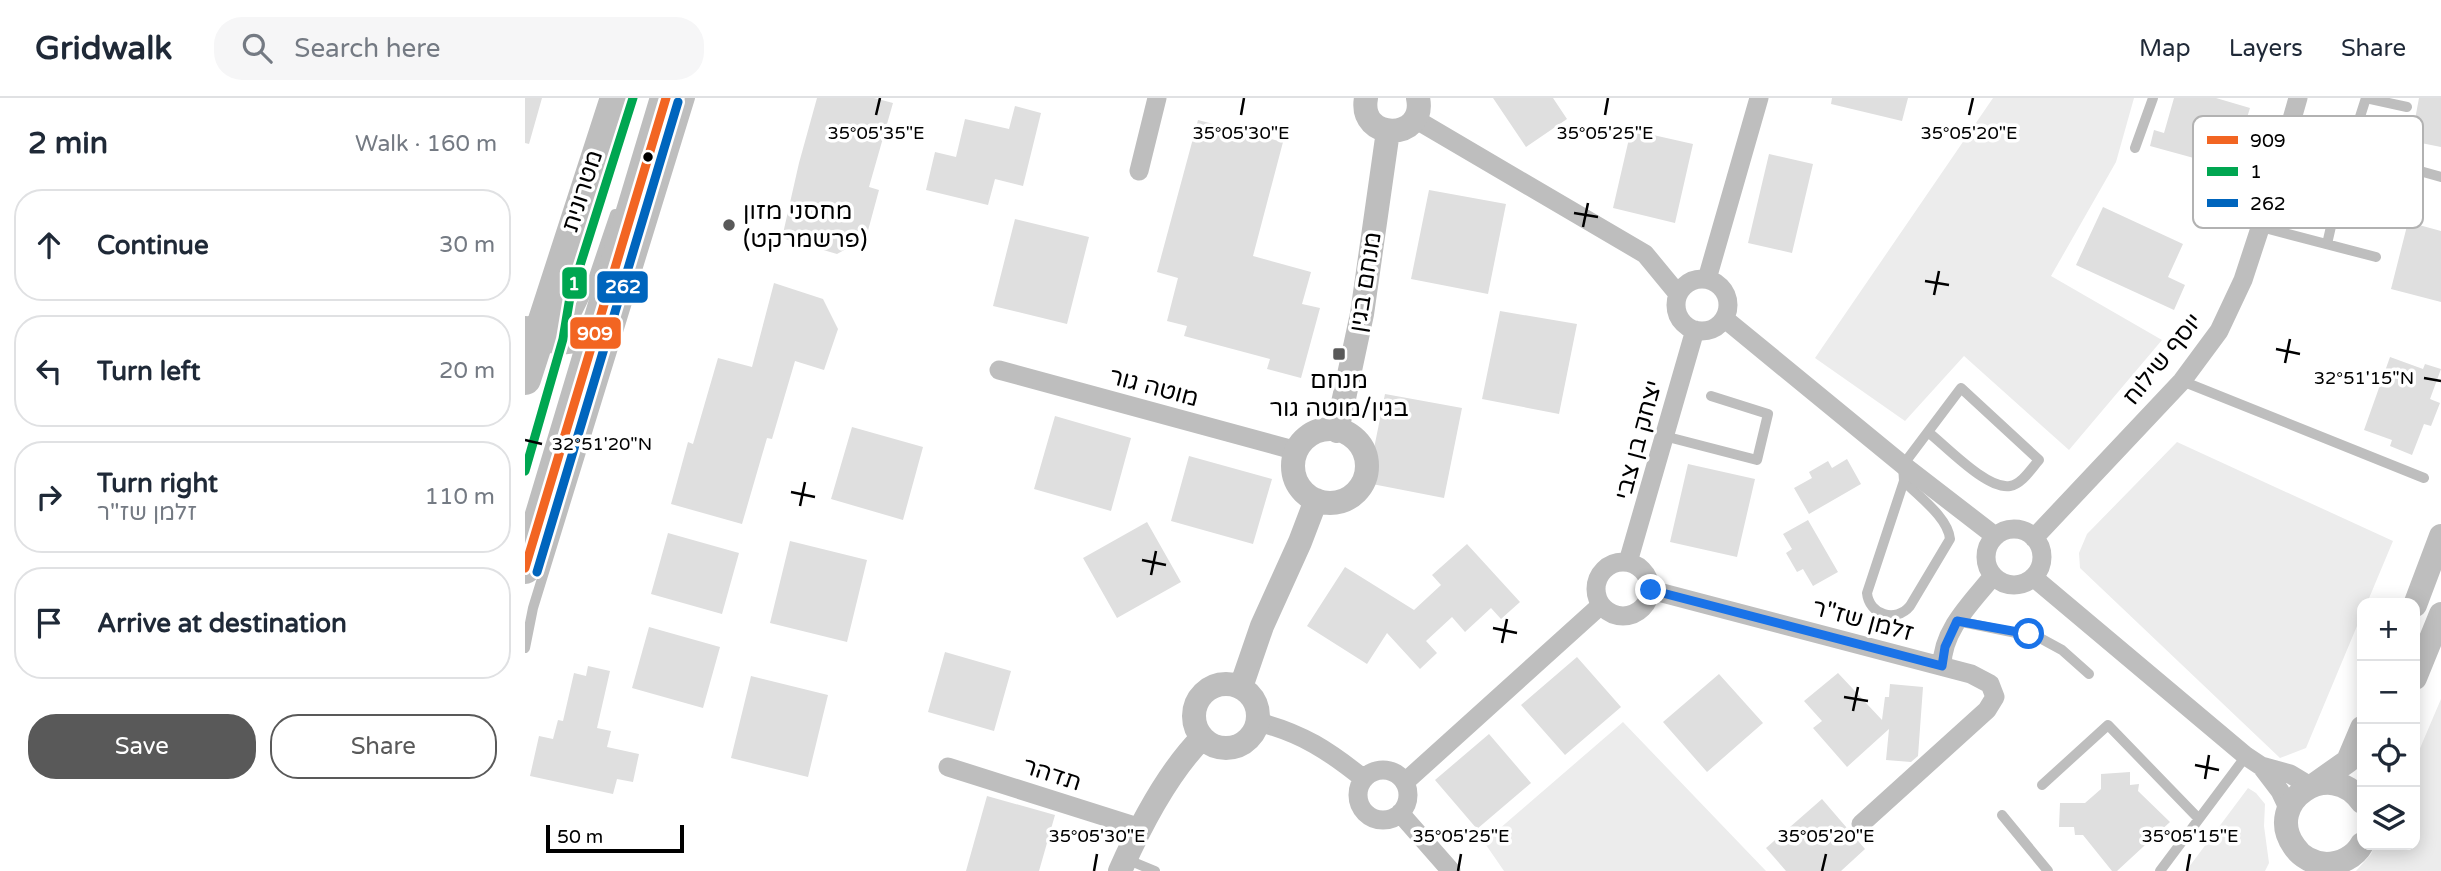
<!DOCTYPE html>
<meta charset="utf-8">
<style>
:root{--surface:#fff;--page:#f6f6f7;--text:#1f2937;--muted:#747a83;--line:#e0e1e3;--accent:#595959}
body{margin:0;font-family:"Varela Round","Noto Sans Hebrew",sans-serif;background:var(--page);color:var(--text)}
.controls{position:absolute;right:21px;bottom:21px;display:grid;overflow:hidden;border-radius:14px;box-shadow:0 4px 18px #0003}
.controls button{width:63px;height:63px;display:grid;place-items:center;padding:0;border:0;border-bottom:2px solid var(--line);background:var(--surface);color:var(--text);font:35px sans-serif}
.scale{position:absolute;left:21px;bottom:18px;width:138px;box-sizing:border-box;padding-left:7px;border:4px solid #000;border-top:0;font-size:19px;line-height:24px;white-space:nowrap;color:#000;-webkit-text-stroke:5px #fff;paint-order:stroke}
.stop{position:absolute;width:21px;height:21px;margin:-16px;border:5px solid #1a73e8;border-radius:50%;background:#fff}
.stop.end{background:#1a73e8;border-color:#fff;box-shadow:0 2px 7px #0008}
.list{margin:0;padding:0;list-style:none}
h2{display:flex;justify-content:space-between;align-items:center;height:91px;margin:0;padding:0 28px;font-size:30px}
h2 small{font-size:23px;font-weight:400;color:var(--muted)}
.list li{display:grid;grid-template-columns:46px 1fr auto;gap:21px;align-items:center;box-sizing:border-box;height:112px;margin:0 14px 14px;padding:0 14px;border:2px solid var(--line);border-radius:28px}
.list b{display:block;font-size:26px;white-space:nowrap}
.list p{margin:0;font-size:23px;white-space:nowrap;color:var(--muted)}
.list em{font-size:23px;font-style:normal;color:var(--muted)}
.actions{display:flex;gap:14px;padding:21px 28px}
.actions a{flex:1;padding:16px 0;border:2px solid var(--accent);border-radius:28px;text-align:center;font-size:24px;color:var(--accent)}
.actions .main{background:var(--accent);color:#fff}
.icon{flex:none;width:38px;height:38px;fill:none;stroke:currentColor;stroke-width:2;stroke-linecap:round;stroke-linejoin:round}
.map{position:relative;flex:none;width:1916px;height:773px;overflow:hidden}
header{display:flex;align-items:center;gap:42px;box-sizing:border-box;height:98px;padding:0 35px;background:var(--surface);border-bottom:2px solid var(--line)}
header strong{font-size:33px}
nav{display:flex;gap:38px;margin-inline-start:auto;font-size:24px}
.search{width:490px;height:63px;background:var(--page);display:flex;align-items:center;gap:18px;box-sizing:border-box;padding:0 24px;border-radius:28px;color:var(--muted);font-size:26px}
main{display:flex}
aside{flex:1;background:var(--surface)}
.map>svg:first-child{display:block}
</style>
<header>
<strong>Gridwalk</strong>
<div class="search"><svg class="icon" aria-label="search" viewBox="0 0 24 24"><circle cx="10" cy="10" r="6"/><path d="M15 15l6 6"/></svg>Search here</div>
<nav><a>Map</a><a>Layers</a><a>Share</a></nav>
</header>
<main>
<aside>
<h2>2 min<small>Walk · 160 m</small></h2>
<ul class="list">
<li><svg class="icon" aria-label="ahead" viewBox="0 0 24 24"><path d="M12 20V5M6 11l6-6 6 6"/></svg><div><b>Continue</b></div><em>30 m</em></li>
<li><svg class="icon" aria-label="left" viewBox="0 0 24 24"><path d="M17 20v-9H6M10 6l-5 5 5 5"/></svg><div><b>Turn left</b></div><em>20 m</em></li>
<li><svg class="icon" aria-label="right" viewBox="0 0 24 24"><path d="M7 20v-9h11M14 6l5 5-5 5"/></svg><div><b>Turn right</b><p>זלמן שז&quot;ר</p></div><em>110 m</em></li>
<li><svg class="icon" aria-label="arrive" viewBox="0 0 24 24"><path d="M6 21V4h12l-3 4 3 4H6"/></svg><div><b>Arrive at destination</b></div></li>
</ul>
<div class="actions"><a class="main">Save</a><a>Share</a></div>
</aside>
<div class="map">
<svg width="1916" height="773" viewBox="0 0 1916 773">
<rect width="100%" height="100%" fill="#fff"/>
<path fill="#ececec" d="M 1468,0 L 1609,0 L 1591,64 L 1526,178 L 1637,242 L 1544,352 L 1439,258 L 1380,323 L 1290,260 Z
M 1652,344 L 1868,443 L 1842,505 L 1837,505 L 1837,516 L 1781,650 L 1755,660 L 1555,470 L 1554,455 L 1562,436 Z
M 1916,601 L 1916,773 L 1831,773 L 1846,756 L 1850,747 L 1890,747 L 1890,662 Z
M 1098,624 L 1241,773 L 979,773 L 959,744 Z
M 1723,690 L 1731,695 L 1740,706 L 1739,728 L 1744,765 L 1740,773 L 1661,773 Z"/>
<path fill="#dfdfdf" d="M 0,0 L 17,0 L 4,46 L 0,45 Z
M 292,0 L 349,0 L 368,5 L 344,89 L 354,92 L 341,140 L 312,156 L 257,140 L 274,65 Z
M 968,0 L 1028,0 L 1042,21 L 1001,49 Z
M 1307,0 L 1383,0 L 1377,23 L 1306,6 Z
M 1649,0 L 1691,0 L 1725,10 L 1720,26 L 1710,24 L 1698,68 L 1625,48 L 1629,32 L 1639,35 Z
M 1894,0 L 1916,0 L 1916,49 L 1886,43 Z
M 490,8 L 516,15 L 498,88 L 470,81 L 463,107 L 401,92 L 410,54 L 431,59 L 440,21 L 484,31 Z
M 673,22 L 758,44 L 728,158 L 786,174 L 777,206 L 795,210 L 776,280 L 742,271 L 745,261 L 659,238 L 662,228 L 642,223 L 653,180 L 632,174 Z
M 1106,32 L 1168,46 L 1150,125 L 1088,110 Z
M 1244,56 L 1288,66 L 1267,155 L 1223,145 Z
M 904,92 L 981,106 L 963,196 L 886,181 Z
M 1578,109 L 1658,146 L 1643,179 L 1660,187 L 1649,212 L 1551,167 Z
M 490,121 L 564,139 L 542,226 L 468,208 Z
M 1883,124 L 1916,133 L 1916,204 L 1866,191 Z
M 249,185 L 298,201 L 313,231 L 299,272 L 270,263 L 247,341 L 242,340 L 217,426 L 146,406 L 163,344 L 168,346 L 193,260 L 227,269 Z
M 975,213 L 1052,226 L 1034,316 L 957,301 Z
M 1865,259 L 1898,271 L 1900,266 L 1916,271 L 1905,301 L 1915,305 L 1906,328 L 1899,326 L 1887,357 L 1865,348 L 1867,342 L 1839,332 Z
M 860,296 L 937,310 L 919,400 L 842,385 Z
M 530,318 L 606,340 L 586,413 L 509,391 Z
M 327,329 L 398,349 L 378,422 L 306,401 Z
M 664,358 L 747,381 L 728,446 L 646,423 Z
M 1322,361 L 1336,386 L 1284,416 L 1269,390 L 1287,380 L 1284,374 L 1303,363 L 1307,370 Z
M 1163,366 L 1230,381 L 1212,459 L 1145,444 Z
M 1283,422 L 1313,474 L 1288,488 L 1278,471 L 1272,474 L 1261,455 L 1267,451 L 1258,436 Z
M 622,424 L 656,484 L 592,520 L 558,460 Z
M 143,435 L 214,455 L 197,516 L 126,496 Z
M 265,443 L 342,462 L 322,544 L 245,525 Z
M 942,446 L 995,504 L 976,521 L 966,510 L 940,534 L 927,519 L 901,543 L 912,555 L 895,571 L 862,535 L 842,566 L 782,528 L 820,469 L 889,512 L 916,487 L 907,477 Z
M 124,529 L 195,549 L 178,610 L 107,590 Z
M 420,554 L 486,573 L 469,633 L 403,614 Z
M 1052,559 L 1096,609 L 1040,657 L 996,607 Z
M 63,568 L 85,573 L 72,630 L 86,633 L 82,649 L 114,656 L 108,684 L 92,681 L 88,696 L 5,678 L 14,638 L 28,641 L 33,622 L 38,623 L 49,575 L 61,578 Z
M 1313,575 L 1357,622 L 1360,599 L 1364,599 L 1365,586 L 1398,589 L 1393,658 L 1386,664 L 1361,662 L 1364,631 L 1322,669 L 1288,630 L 1297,623 L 1279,603 Z
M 1194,576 L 1238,625 L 1182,674 L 1138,624 Z
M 226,578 L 303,597 L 283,679 L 206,660 Z
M 964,636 L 1006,685 L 952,731 L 910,682 Z
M 1605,674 L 1605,687 L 1614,686 L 1613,693 L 1645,724 L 1592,773 L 1587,773 L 1558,737 L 1550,737 L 1549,729 L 1534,729 L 1535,705 L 1560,705 L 1576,691 L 1576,676 Z
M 462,698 L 530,717 L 514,773 L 441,773 Z
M 1297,701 L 1340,751 L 1316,773 L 1261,773 L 1241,750 Z"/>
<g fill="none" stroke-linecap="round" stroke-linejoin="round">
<path stroke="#bebebe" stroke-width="10" d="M 1841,0 L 1882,9
M 1763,36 L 1916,79
M 1610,50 L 1628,0
M 1824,53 L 1841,0
M 1736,129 L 1851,159
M 1802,146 L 1813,98 L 1870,115
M 44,231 L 67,184 L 90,116
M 1657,283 L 1899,380
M 1139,338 L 1232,362 L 1243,316 L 1186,298
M 0,373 L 38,241 L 45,199 L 108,0
M 1379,383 C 1393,398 1423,419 1425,441 L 1385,508 C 1371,525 1344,517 1342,495 L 1379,383 L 1378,367 L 1436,290 L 1514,362 C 1506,371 1497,386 1485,388 C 1462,392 1421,348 1403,334
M 1432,523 L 1515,540 L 1537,552 L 1564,576
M 0,550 L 8,510 L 165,0
M 1517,687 L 1583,627 L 1674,721
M 1477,717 L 1523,773
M 601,761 L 630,773
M 1635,773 L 1721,658"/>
<path stroke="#bebebe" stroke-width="19" d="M 890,21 L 1120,156 L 1153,196
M 614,73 L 632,0
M1151 207a26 26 0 1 1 52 0a26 26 0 1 1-52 0Z
M 1182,181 L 1234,0
M 1200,221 L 1378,367 L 1470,438
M 474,272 L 772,353
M1461 459a28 28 0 1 1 56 0a28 28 0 1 1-56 0Z
M 1509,440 L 1657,283 L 1694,233 L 1718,182 L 1740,115 L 1773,0
M 1103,464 L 1170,232
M1071 491a27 27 0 1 1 54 0a27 27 0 1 1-54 0Z
M 1508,479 L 1721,658 L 1736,668 L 1765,676 L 1785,688
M 1126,492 L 1446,576 L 1465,586 L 1470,599 L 1462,612 L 1336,726
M 1417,568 C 1417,532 1447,504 1468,478
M 733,624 C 777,635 804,653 839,681
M 1736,668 L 1755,693 L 1764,712
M 423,669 L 616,730
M833 697a25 25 0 1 1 50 0a25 25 0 1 1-50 0Z
M 880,684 L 1076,507
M 875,715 L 926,773"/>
<path stroke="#bebebe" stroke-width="24" d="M 841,0 C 833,44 902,43 893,0
M768 368a37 37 0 1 1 74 0a37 37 0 1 1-74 0Z
M 812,333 L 837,216 L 863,33
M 1890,507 L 1916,438
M 1890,580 L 1916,516
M669 618a32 32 0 1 1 64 0a32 32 0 1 1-64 0Z
M 716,589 L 737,528 L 775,444 L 791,402
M 1789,687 L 1823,663 L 1837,630
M 1837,704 C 1805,658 1738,704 1769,748 C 1776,759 1788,765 1801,766 C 1815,766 1830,759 1837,746
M 595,773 C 615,728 643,674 677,640"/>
<path stroke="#bebebe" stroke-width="32" d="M 0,234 C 28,240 48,247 73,227
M 0,281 L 91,0
M 0,470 L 141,0"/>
<defs>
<path id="bus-1" d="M 0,470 L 141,0"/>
<path id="bus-2" d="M 0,373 L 38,241 L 45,199 L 108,0"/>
<path id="bus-3" d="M 12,474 L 153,4"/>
</defs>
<use href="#bus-1" stroke="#fff" stroke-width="14"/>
<use href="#bus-2" stroke="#fff" stroke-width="14"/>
<use href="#bus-3" stroke="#fff" stroke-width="14"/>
<use href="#bus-1" stroke="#f26522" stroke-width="9"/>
<use href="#bus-2" stroke="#00a651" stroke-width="9"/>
<use href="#bus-3" stroke="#0065bd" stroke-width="9"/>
</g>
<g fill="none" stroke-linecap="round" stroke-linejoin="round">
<path stroke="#1a73e8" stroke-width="9" d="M 1126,492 L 1417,568 L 1420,549 L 1432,523 L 1504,536"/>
</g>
<path fill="none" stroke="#000" stroke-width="2.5" d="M 351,17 L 355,0M 716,17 L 719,0M 1080,17 L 1083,0M 1444,17 L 1448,0M 1049,115 L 1073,119M 1058,129 L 1063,105M 1400,183 L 1424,187M 1409,197 L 1414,173M 1751,251 L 1775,256M 1760,265 L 1765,241M 1899,280 L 1916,283M 0,342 L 17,346M 266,394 L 290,399M 275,408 L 280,384M 617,462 L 641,467M 626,477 L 631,453M 968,530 L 992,535M 977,545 L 982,521M 1319,599 L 1343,603M 1328,613 L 1333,589M 1670,667 L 1694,672M 1680,681 L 1684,657M 569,773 L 572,756M 933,773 L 936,756M 1297,773 L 1301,756M 1662,773 L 1665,756"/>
<circle fill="#000" stroke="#fff" stroke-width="2.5" cx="123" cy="59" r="6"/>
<g fill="#595959" stroke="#fff" stroke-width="2.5">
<circle cx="204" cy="127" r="7"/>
<rect x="807" y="249" width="14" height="14" rx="3.5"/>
</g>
<g text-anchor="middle" stroke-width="7" stroke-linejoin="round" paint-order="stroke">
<g font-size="24" fill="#000" stroke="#fff">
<text transform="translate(57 93) rotate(-72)" y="8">מטרונית</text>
<text transform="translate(840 184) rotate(-81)" y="8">מנחם בגין</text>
<text transform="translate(1637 261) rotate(-51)" y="8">יוסף שילוח</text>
<text transform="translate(629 289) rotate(15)" y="8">מוטה גור</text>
<text transform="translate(1113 342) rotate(-75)" y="8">יצחק בן צבי</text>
<text transform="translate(1338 522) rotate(15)" y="8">זלמן שז"ר</text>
<text transform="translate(527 676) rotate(18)" y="8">תדהר</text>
</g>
<g font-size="24" fill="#000" stroke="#fff" text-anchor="start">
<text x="218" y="121">מחסני מזון<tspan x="218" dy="28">(פרשמרקט)</tspan></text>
<text x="814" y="290" text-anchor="middle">מנחם<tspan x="814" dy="28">בגין/מוטה גור</tspan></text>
</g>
</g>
<rect x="1668" y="18" width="230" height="112" rx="10" fill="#fff" stroke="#b2b2b2" stroke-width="2"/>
<rect x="1682" y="38" width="31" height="8" fill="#f26522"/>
<rect x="1682" y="69" width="31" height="9" fill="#00a651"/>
<rect x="1682" y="101" width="31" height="8" fill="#0065bd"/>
<g font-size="19" fill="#000">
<text x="1725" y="49">909</text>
<text x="1725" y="80">1</text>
<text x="1725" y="112">262</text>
</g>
<g font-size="18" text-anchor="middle" fill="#000" stroke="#fff" stroke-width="7" stroke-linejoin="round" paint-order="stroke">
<text x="351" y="41">35°05'35"E</text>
<text x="716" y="41">35°05'30"E</text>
<text x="1080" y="41">35°05'25"E</text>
<text x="1444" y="41">35°05'20"E</text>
<text x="1839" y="286">32°51'15"N</text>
<text x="77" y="352">32°51'20"N</text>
<text x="572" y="744">35°05'30"E</text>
<text x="936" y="744">35°05'25"E</text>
<text x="1301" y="744">35°05'20"E</text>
<text x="1665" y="744">35°05'15"E</text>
</g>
<g stroke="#fff" stroke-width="2.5">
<rect x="36" y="168" width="27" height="34" rx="7" fill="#00a651"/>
<rect x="71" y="172" width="53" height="34" rx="7" fill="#0065bd"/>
<rect x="44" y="218" width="53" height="34" rx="7" fill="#f26522"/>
</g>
<g font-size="19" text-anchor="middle" font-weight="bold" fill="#fff">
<text x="49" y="192">1</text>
<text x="98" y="195">262</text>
<text x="70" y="242">909</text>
</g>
</svg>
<div class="controls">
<button>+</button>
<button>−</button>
<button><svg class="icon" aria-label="locate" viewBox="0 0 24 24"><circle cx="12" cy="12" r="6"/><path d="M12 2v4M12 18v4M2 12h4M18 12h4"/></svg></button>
<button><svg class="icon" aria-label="layers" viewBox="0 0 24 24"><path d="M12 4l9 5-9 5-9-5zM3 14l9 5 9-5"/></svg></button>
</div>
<div class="scale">50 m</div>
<div class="stop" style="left:1504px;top:536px"></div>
<div class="stop end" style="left:1126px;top:492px"></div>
</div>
</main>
